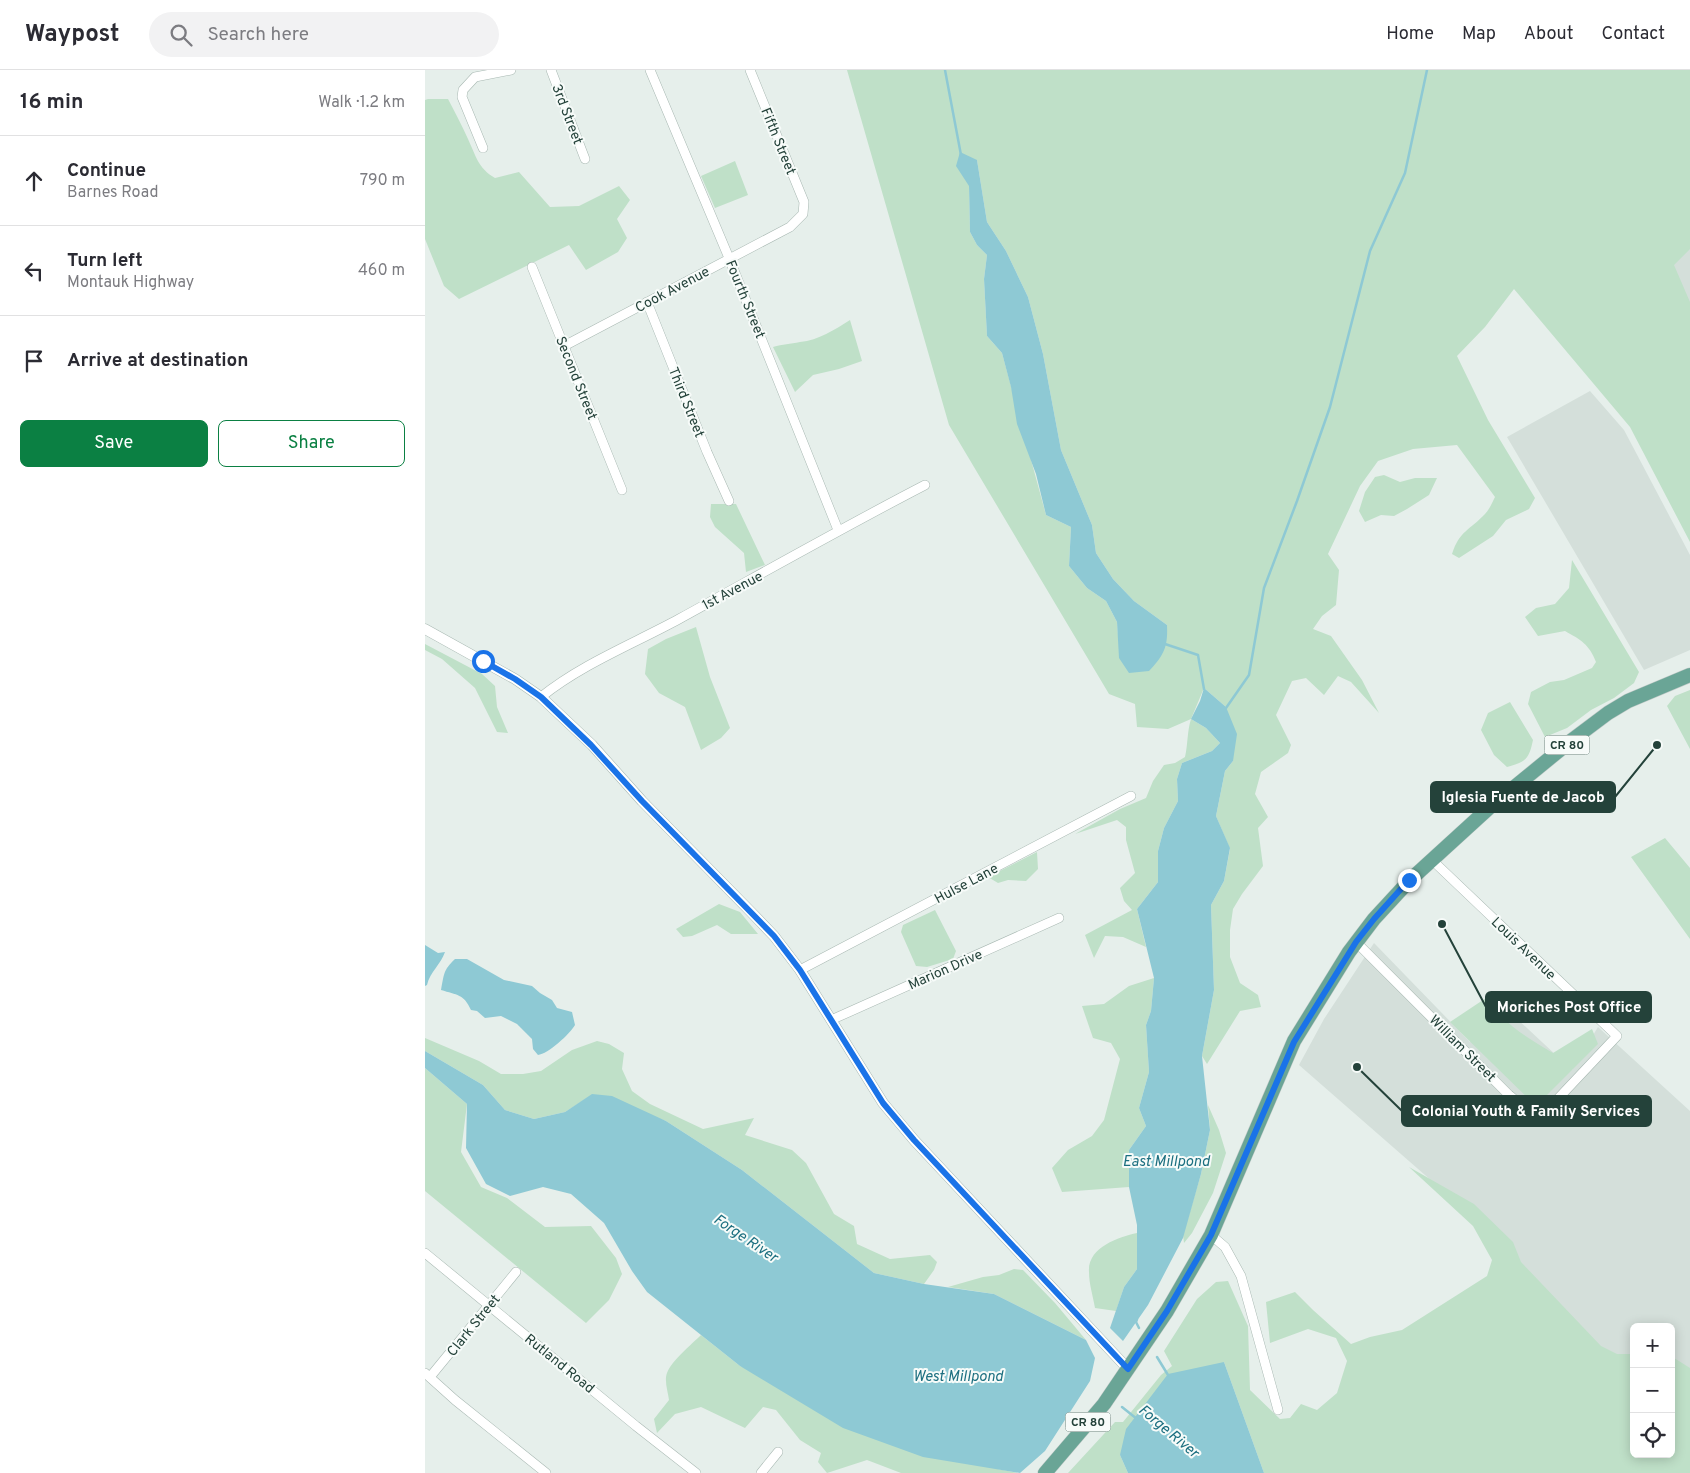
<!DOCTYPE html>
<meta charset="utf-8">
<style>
:root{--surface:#fff;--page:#f2f2f3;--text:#2b2b33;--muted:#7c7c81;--line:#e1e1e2;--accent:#0b8043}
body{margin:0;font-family:Overpass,sans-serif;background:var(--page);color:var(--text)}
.controls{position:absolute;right:15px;bottom:15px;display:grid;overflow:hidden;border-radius:8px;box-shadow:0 2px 12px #0003}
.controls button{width:45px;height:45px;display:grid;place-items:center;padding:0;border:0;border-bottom:1px solid var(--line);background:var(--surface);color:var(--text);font:25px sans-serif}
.stop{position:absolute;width:15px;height:15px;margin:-11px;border:4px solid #1a73e8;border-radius:50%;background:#fff}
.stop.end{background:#1a73e8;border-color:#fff;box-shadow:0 1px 5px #0008}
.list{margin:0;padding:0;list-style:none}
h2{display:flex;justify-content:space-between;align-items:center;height:65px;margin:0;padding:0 20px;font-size:21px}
h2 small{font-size:16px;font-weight:400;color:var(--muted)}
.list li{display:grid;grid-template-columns:32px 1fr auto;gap:15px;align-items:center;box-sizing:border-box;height:90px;padding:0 20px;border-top:1px solid var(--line)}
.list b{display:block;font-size:19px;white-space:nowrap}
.list p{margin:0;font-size:16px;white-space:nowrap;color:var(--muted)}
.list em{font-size:16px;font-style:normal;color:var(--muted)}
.actions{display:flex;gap:10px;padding:15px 20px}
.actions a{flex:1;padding:11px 0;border:1px solid var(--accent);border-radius:8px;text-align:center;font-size:18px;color:var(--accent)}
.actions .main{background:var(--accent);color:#fff}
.icon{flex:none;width:28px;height:28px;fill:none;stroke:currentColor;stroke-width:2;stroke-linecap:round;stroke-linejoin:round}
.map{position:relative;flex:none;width:1265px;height:1403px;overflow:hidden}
header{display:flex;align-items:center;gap:30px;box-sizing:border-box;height:70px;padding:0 25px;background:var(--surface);border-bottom:1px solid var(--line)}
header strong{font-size:24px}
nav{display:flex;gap:28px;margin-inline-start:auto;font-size:18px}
.search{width:350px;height:45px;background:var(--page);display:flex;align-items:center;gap:12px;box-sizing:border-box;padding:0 18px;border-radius:28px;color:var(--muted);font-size:19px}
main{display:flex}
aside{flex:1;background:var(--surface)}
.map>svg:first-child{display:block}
</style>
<header>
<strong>Waypost</strong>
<div class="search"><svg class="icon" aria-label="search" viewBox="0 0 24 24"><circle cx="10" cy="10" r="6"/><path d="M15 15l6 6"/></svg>Search here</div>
<nav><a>Home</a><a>Map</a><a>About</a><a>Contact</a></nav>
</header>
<main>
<aside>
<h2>16 min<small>Walk · 1.2 km</small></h2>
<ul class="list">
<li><svg class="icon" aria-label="ahead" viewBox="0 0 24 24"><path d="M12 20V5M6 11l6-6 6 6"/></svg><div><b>Continue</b><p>Barnes Road</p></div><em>790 m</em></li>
<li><svg class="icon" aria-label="left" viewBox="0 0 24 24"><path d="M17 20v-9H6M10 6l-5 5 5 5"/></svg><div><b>Turn left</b><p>Montauk Highway</p></div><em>460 m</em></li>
<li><svg class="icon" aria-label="arrive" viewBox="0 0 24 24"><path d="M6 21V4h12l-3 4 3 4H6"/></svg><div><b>Arrive at destination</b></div></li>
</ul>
<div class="actions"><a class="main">Save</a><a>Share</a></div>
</aside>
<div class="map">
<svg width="1265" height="1403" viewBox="0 0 1265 1403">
<rect width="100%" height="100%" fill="#e6efeb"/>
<path fill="#d4dfda" d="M 1265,171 L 1265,235 L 1241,194 Z
M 1165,321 L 1199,360 L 1265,485 L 1265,580 L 1219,600 L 1082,367 Z
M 949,873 L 1045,972 L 1089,946 L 1147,1000 L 1173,957 L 1265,1041 L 1265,1370 L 1246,1351 L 1246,1257 L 1209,1257 L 1209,1313 L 1024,1126 L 874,995 L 899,949 Z"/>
<path fill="#bfe0c8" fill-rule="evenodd" d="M 422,0 L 1265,0 L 1265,179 L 1249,195 L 1265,232 L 1265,472 L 1205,357 L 1089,219 L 1060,257 L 1032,286 L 1063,350 L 1110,428 L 1104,439 L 1081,450 L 1068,466 L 1034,488 L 1027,484 C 1034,461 1045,460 1060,444 C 1064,440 1067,433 1070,427 L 1032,375 L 988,379 L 953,391 L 935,416 L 903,484 L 914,500 L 911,535 L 897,546 L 888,559 L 906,566 L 937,610 L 954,643 L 926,612 L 913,606 L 899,625 L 881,608 L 867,611 L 851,645 L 866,675 L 863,683 L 836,702 L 830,724 L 843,747 L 833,758 L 838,796 L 817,824 L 808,839 L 805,860 L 805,887 L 815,913 L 833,925 L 836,937 L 815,941 L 782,994 L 777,986 L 789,920 L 786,835 L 799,811 L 805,779 L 791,746 L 800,701 L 808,691 L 801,637 L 779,618 L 766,649 L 781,658 L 795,673 L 787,681 L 757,693 L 752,709 L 753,731 L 739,758 L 733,781 L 733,812 L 712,839 L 721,877 L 698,867 L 680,866 L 669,888 L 660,865 L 707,840 L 699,831 L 695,818 L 710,803 L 701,770 L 701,757 L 692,750 L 650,764 L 695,739 L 721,728 L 728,711 L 739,695 L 750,693 L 760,687 C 763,674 762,662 766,649 L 743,659 L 712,657 L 710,634 L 684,624 L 524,355 ZM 552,90 L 562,152 L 581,181 L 603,227 L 618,284 L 636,380 L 667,455 L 671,483 L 688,509 L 709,531 L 742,555 L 693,565 L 692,552 L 681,531 L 662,518 L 644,496 L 646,457 L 621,445 L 577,283 L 562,266 L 559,209 L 562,185 L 552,175 L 545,162 L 544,116 Z
M 3,29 L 23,29 C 30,42 37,56 43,69 C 51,86 53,98 70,108 L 94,102 L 125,137 L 154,136 L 194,116 L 205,130 L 192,149 L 202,168 L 193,182 L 161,200 L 144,175 L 34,229 L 19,216 L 0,169 L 0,30 Z
M 310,91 L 323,125 L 290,138 L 276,106 Z
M 425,250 L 437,291 L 414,299 L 388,305 L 370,322 L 348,277 C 358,274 365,274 375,272 C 394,270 409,260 425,250 Z
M 959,405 L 975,412 L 990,408 L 1012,408 L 1004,425 L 982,439 L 969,446 L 956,445 L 940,452 L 934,441 L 940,422 L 950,407 Z
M 286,434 L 311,434 L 340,495 L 321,502 L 319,483 L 290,457 L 285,447 Z
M 1147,490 L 1214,602 L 1209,613 L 1189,628 L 1166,640 L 1142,658 L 1120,667 L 1103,634 L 1106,622 L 1125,612 L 1139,610 L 1167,598 L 1171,592 C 1164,574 1156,570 1140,561 L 1113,566 L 1100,547 L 1111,538 L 1130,534 L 1144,518 Z
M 271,557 L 285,607 L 305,658 L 296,668 L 276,680 L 260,637 L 234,623 L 220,604 L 223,579 L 241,569 Z
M 0,574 L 57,604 L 70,616 L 72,637 L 83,663 L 72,662 L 50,618 L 17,589 L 0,580 Z
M 1265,620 L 1265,679 L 1242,636 L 1250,626 Z
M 1085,632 L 1108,670 C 1104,689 1101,692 1082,697 L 1069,685 L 1056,660 L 1063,643 Z
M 1240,768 L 1265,798 L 1265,869 L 1206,787 Z
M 612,782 L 613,799 L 601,811 L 583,810 L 573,813 L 563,807 Z
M 294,834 L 315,842 L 333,864 L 306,864 L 292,855 L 267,866 L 258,867 L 251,859 Z
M 510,840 L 531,881 L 528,889 L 502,897 L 491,896 L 476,862 L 478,855 Z
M 729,908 L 726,941 L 721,955 L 724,1002 L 714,1038 L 721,1056 L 704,1080 L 704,1117 L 637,1122 L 627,1098 L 643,1080 L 667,1066 L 679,1050 L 695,989 L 686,973 L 668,968 L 657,936 L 679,934 L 704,916 Z
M 1061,928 C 1079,954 1101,967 1128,983 L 1167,959 L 1173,974 L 1116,1031 L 1107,1032 L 1025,952 Z
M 0,968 L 54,991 L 76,1004 L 98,1004 L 116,1001 L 147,980 L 172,971 L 184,974 L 199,983 L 197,999 L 207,1021 L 225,1034 L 278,1059 L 329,1048 L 320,1065 L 367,1080 L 381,1093 L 409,1144 L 429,1156 L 432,1174 L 465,1189 L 505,1185 L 512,1192 L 509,1200 L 499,1214 L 449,1203 L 317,1100 L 241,1051 L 167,1025 L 140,1042 L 109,1049 L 80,1040 L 58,1015 L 0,981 Z
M 0,998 L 42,1034 L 36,1082 L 56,1117 L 82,1128 L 120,1157 L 166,1156 L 191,1188 L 197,1204 L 184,1230 L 161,1253 L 0,1121 Z
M 783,1035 L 794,1060 L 801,1083 L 788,1123 L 767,1163 L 759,1173 L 758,1165 L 776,1104 L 785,1060 Z
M 984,1097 L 1049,1134 L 1088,1172 L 1096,1192 L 1176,1276 L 1192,1284 L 1209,1284 L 1209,1384 L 1246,1384 L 1246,1286 L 1265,1298 L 1265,1403 L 839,1403 L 799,1292 L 695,1385 L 703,1403 L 643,1403 L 690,1352 L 698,1352 L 736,1305 L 747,1296 L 739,1281 L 772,1229 L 791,1212 L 803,1211 L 823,1256 L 825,1320 L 855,1349 L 865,1348 L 876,1334 L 892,1340 L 912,1323 L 922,1291 L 911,1268 L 883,1259 L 845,1273 L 841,1232 L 870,1222 L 888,1240 L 926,1274 L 945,1267 L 977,1260 L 1062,1206 L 1067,1190 L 1048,1156 Z
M 712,1163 L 712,1199 L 699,1217 L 691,1241 L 670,1238 C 668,1226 664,1214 664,1202 C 662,1178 693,1167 712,1163 Z
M 589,1199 L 598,1200 L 630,1233 L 661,1270 L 569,1224 L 523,1217 L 558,1207 L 574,1205 Z
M 276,1265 L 315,1296 L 573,1399 L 593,1403 L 476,1403 L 442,1390 L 402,1403 L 393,1392 L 396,1383 L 375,1370 L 351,1340 L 338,1337 L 320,1358 L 276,1337 L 250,1344 L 232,1363 L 229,1349 L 244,1330 C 243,1322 239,1311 242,1303 C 247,1290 266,1275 276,1265 Z"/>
<path fill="#8ec9d4" d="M 535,82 L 552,90 L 562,152 L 581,181 L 603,227 L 618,284 L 636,380 L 667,455 L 671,483 L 688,509 L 709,531 L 742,555 C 743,577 739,585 724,601 L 704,603 L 694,588 L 692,552 L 681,531 L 662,518 L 644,496 L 646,457 L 621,445 L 611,404 L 592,354 L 586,317 L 577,283 L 562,266 L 559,209 L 562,185 L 552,175 L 545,162 L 544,116 L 531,96 Z
M 779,618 L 801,637 L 812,664 L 808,691 L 800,701 L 791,746 L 805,778 L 799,811 L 786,835 L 789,920 L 777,986 L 785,1060 L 776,1104 L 758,1168 L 723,1235 L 698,1271 L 685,1258 L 699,1217 L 712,1199 L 712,1155 L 704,1117 L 704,1080 L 721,1056 L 714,1038 L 724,1002 L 721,955 L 726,941 L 729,908 L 712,839 L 733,812 L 733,781 L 739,758 L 753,731 L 752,709 L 757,693 L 787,681 L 795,673 L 781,658 L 766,649 L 775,631 Z
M 0,875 L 13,883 L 20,882 C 16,894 5,902 2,915 L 0,916 Z
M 30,889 L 42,889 L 79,910 L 107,916 L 115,923 L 127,930 L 132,938 L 147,942 L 150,955 C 145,964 123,984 113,985 L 108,979 L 107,969 L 92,954 L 76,946 L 60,948 L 52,941 L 46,940 C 39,924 32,925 16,920 C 19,905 18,900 30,889 Z
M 0,981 L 58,1015 L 80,1040 L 109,1049 L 140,1042 L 167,1024 L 187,1026 L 241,1051 L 317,1100 L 449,1203 L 499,1214 L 569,1224 L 661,1270 L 670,1288 L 665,1311 L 620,1381 L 595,1403 L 498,1387 L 418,1358 L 315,1296 L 222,1222 L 207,1201 L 179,1153 L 146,1124 L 118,1117 L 85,1126 L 61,1114 L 41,1078 L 42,1034 L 0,998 Z
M 799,1292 L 839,1403 L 703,1403 L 695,1385 L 701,1359 L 743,1304 Z"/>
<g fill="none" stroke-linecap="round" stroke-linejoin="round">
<path stroke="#8ec9d4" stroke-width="2.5" d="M 520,0 L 536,85
M 740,574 L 773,585 L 779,619
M 801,638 L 824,605 L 839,518 L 872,431 L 905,337 L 945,181 L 980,103 L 1002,0
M 712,1249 L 711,1252 L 714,1258
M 732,1287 L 743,1305
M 697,1337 L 712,1349"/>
<defs>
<path id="minor" d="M 126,0 L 160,89
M 225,0 L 304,188 L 413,460
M 58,78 L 37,27 L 38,20 L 50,7 L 86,0
M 107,197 L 197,420
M 222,232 L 282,382 L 304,431
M 139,276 L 365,157 L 378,144 L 379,132 L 325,0
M 116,627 C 157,594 208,574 254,549 C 336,504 417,458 500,415
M 931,872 L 1084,1025 C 1100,1038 1106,1046 1126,1036 L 1192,966 L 1007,790
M 375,900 L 706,726
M 406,950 L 634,848
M 786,1165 L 800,1177 L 816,1206 L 853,1340
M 0,1183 L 211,1356 L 271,1403
M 0,1303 L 30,1330 L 121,1403
M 5,1307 L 91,1202
M 336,1403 L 353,1382"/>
<path id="tertiary" d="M 0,559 L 90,609 L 116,627 L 167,675 L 217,731 L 326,842 L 349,866 L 375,900 L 458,1033 L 489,1070 L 703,1299"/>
<path id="primary" d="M 620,1403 L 679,1334 L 742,1241 L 786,1165 L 869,971 L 924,882 L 949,849 L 985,810 L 1065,737 L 1147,670 L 1183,643 L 1203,631 L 1265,605"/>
</defs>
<use href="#minor" stroke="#a8b8b2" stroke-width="10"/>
<use href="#tertiary" stroke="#a8b8b2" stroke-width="11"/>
<use href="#primary" stroke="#c2cac8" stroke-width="15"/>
<use href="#minor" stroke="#fff" stroke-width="9"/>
<use href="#tertiary" stroke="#fff" stroke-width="10"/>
<use href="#primary" stroke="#6aa596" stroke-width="14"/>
</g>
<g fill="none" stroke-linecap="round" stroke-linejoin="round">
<path stroke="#1a73e8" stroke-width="6" d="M 58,591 L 90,609 L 116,627 L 166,675 L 217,731 L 349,866 L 375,900 L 458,1033 L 489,1070 L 703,1299 L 742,1241 L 786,1165 L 869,972 L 931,872 L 949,849 L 984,810"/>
</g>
<g text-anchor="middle" stroke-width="4" stroke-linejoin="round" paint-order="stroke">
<g fill="#f7fbf9" stroke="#637a73" stroke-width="1">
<rect x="1119.5" y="665.5" width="45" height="19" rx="4"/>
<rect x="640.5" y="1342.5" width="45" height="19" rx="4"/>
</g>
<g font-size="12" font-weight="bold" fill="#24423a">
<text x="1142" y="679">CR 80</text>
<text x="663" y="1356">CR 80</text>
</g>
<g font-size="14" fill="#24423a" stroke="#f7fbf9">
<text transform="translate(143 44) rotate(69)" y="5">3rd Street</text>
<text transform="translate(354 71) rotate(68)" y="5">Fifth Street</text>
<text transform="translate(247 219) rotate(-28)" y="5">Cook Avenue</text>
<text transform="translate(321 229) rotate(68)" y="5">Fourth Street</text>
<text transform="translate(152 308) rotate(68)" y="5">Second Street</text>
<text transform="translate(262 332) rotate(68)" y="5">Third Street</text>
<text transform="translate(307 520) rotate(-28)" y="5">1st Avenue</text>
<text transform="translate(541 813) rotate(-28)" y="5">Hulse Lane</text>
<text transform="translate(1099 878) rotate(44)" y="5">Louis Avenue</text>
<text transform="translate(520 899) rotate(-24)" y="5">Marion Drive</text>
<text transform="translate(1038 978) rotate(45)" y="5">William Street</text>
<text transform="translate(48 1255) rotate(-51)" y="5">Clark Street</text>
<text transform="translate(135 1293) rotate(39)" y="5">Rutland Road</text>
</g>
<g font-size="15" font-style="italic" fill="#1c6f80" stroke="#f7fbf9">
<text x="741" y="1096">East Millpond</text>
<text transform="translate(321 1168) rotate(34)" y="5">Forge River</text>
<text x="533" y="1311">West Millpond</text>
<text transform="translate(744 1361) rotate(40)" y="5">Forge River</text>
</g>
</g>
<path fill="none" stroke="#24423a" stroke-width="2" d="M1232 675L1190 727M1017 854L1061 937M932 997L977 1041"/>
<g fill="#24423a" stroke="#f7fbf9" stroke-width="2">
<circle cx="1232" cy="675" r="5"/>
<circle cx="1017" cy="854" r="5"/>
<circle cx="932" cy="997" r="5"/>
</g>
<g fill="#24423a" stroke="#24423a" stroke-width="2">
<rect x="1006" y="712" width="184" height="30" rx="5"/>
<rect x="1061" y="922" width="165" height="30" rx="5"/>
<rect x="977" y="1026" width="249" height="30" rx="5"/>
</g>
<g font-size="15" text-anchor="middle" font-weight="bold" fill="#fff">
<text x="1098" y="732">Iglesia Fuente de Jacob</text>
<text x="1144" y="942">Moriches Post Office</text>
<text x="1101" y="1046">Colonial Youth &amp; Family Services</text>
</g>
</svg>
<div class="controls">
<button>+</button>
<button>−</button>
<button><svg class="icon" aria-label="locate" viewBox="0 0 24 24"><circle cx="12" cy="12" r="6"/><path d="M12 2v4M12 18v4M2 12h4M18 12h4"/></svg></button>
</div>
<div class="stop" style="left:58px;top:591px"></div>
<div class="stop end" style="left:984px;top:810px"></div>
</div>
</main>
